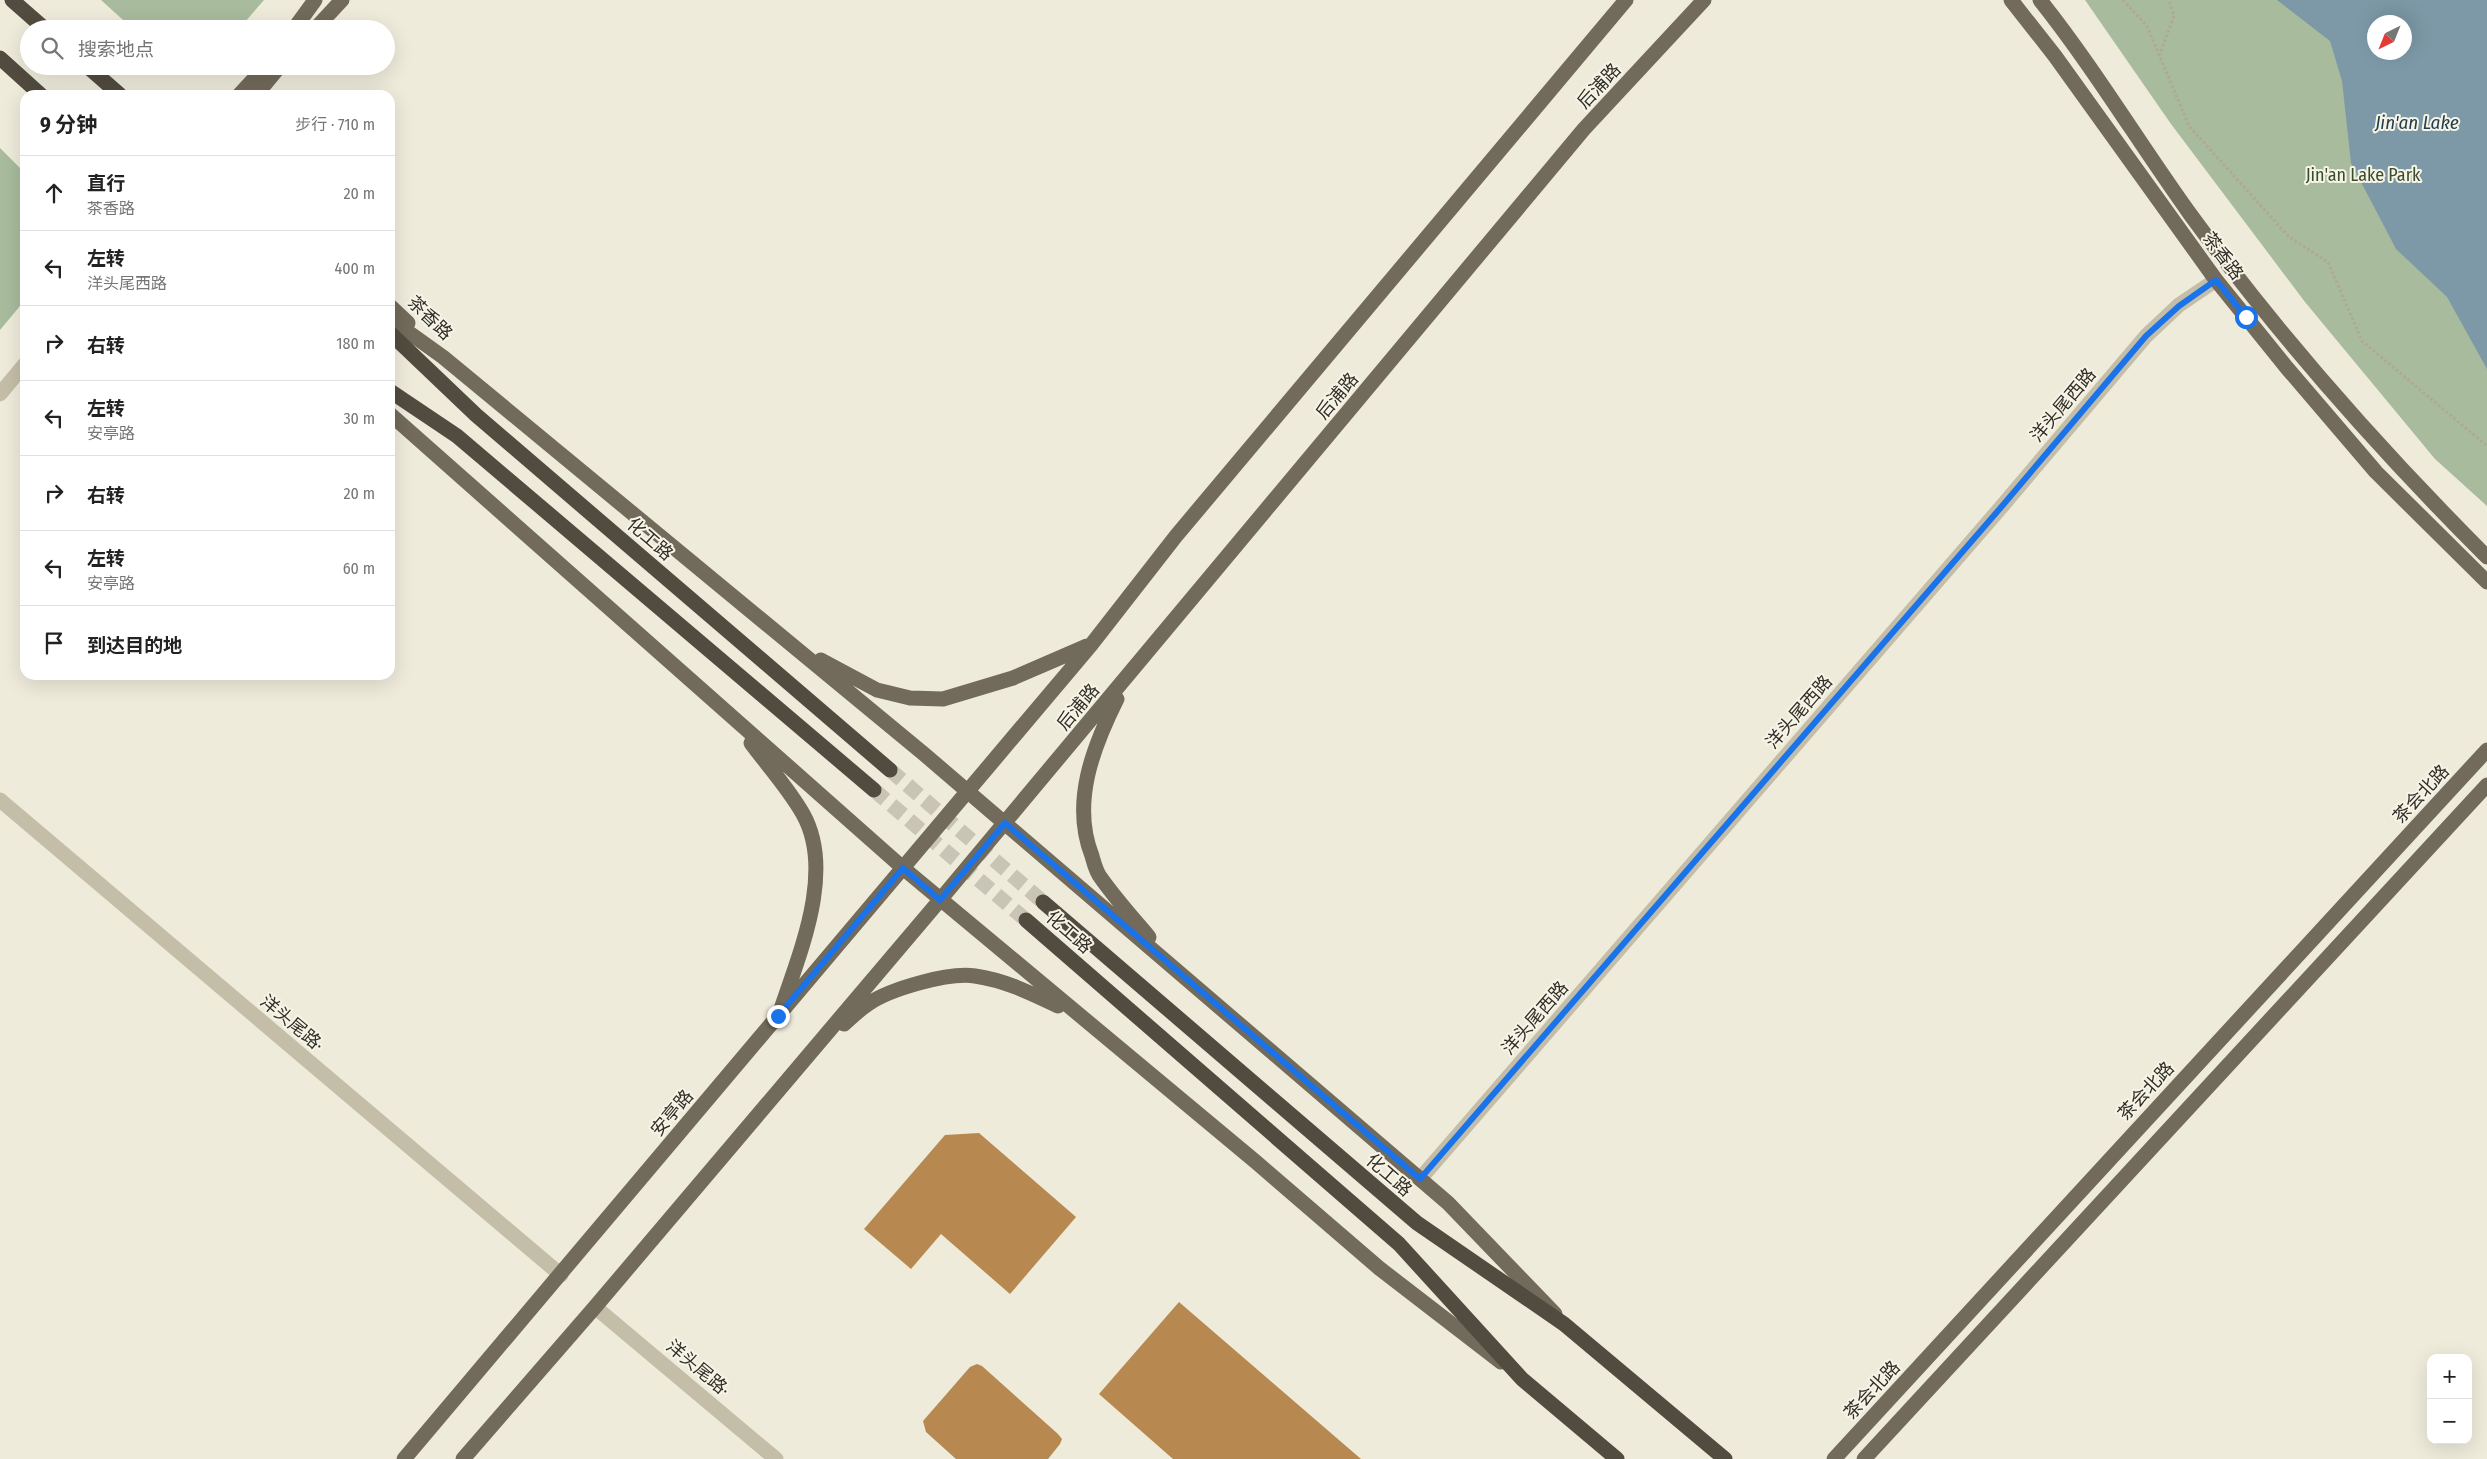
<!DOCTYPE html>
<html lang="zh">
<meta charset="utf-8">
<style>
:root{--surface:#fff;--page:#f6f6f6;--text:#222;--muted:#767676;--line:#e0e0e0}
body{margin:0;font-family:"Fira Sans Condensed","Noto Sans SC",sans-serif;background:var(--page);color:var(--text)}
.controls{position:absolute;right:15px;bottom:15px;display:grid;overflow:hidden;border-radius:10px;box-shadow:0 5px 20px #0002}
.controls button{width:45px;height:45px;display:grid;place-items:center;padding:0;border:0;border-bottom:1px solid var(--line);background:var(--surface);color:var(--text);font:25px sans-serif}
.compass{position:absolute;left:2367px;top:15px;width:45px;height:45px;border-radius:50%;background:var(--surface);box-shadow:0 5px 20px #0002;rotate:223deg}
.stop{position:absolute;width:15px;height:15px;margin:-11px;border:4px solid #1a73e8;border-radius:50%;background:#fff}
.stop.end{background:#1a73e8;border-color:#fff;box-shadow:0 1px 5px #0008}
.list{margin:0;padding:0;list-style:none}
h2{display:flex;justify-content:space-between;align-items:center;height:65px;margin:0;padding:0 20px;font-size:21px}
h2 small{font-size:16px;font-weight:400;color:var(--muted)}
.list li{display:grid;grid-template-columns:32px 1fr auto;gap:15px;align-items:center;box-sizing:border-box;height:75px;padding:0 20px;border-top:1px solid var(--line)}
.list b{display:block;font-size:19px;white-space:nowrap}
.list p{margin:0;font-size:16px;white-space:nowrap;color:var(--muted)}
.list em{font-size:16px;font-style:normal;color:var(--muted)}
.icon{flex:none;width:28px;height:28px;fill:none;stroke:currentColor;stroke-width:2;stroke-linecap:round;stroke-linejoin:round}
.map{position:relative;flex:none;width:2487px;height:1459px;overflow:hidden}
.search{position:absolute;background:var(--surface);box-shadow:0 5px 20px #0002;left:20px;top:20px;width:375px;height:55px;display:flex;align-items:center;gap:12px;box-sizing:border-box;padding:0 18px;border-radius:28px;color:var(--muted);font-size:19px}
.panel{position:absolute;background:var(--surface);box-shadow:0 5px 20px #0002;left:20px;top:90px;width:375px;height:590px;border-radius:15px}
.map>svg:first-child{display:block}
</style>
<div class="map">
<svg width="2487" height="1459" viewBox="0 0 2487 1459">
<rect width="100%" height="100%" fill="#eeebdb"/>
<path fill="#a8bb9c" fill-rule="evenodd" d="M 101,0 L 264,0 L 239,29 L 133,29 Z
M 2085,0 L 2487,0 L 2487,506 L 2435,459 L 2305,302 L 2171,124 ZM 2374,22 L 2404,22 L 2404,52 L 2374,52 Z
M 0,148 L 25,173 L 25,300 L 0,330 Z"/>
<path fill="#7d99a7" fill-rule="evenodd" d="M 2277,0 L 2487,0 L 2487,369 L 2447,297 L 2396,249 L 2351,163 L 2342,81 L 2330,41 ZM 2374,22 L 2404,22 L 2404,52 L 2374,52 Z"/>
<path fill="#b78850" d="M 979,1133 L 1076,1217 L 1010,1294 L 941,1234 L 911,1269 L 864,1229 L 945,1135 Z
M 1179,1302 L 1361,1459 L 1173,1459 L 1099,1394 Z
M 977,1364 L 982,1366 L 1058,1434 L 1062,1439 L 1060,1444 L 1048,1459 L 956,1459 L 926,1432 L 923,1421 L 970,1367 Z"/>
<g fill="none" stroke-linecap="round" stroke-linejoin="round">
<path stroke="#c8c5b7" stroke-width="15" stroke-dasharray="15 8" stroke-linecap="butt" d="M 890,770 L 1043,902
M 874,790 L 1026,920"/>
<path stroke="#b0a893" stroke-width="3" stroke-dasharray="2.5 2.5" stroke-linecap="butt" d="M 2123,0 L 2147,26 L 2189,126 L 2289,237 L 2328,262 L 2362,341 L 2487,446
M 2159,56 L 2174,16 L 2169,0"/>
<path stroke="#c4bea8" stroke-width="15" d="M 0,394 L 25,364
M 0,800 L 561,1275
M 1420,1179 L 2003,505 L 2146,336 L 2179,305 L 2216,280
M 595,1307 L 776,1459"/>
<path stroke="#726a5a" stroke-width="15" d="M 2011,0 L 2055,56 L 2216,280 L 2287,368 L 2376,472 L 2487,582
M 2040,0 C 2094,68 2139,143 2190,214 C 2279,336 2380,450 2487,557
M 294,29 L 315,0
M 315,29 L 342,0
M 239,95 L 266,66
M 256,95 L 280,66
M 390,306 L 408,323
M 390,319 L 443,357 L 924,754 L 1420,1179 L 1448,1203 L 1555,1314
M 390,414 L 903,868 L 1256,1162 L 1379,1268 L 1501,1362
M 821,660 L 877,690 L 910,698 L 943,699 L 1013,678 L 1087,646
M 1117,699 C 1093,747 1071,803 1092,856 C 1094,863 1096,872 1101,878 C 1115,898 1133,918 1149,937
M 751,743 C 768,766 789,789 803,814 C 835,871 800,952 781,1009
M 844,1024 C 852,1017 859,1010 868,1004 C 890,989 948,972 975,976 C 1004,980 1031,993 1058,1006
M 404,1459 L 1091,645 L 1176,536 L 1626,0
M 463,1459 L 595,1307 L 940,900 L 1584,129 L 1704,0
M 1834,1459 L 2487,750
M 1864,1459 L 2487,785"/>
<path stroke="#524b3f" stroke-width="15" d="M 12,0 L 45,29
M 0,58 L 41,95
M 87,66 L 120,95
M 390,333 L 476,415 L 890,770
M 390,391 L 457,436 L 874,790
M 1043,902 L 1417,1223 L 1564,1324 L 1725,1459
M 1026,920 L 1399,1244 L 1522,1379 L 1617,1459"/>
</g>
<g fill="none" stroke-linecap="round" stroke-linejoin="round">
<path stroke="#1a73e8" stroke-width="6" d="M 778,1016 L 903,868 L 940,900 L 1005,823 L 1420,1179 L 2003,505 L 2146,336 L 2179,306 L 2216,280 L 2246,317"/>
</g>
<g text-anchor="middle" stroke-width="4" stroke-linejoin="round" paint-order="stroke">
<g font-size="18" fill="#322e27" stroke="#f6f4e6">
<text transform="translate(1599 86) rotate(-47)" y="6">后浦路</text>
<text transform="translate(2223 256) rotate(53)" y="6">茶香路</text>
<text transform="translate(430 318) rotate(44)" y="6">茶香路</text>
<text transform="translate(1337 396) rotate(-50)" y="6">后浦路</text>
<text transform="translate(2063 405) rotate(-50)" y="6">洋头尾西路</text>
<text transform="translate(650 539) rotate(41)" y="6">化工路</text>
<text transform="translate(1078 707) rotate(-50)" y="6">后浦路</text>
<text transform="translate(1799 712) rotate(-49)" y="6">洋头尾西路</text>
<text transform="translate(2421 794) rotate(-47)" y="6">茶会北路</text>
<text transform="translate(1069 932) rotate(41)" y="6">化工路</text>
<text transform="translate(1535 1018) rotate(-49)" y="6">洋头尾西路</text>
<text transform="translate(292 1023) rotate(40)" y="6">洋头尾路·</text>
<text transform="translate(2146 1091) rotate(-47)" y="6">茶会北路</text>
<text transform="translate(672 1113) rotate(-50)" y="6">安亭路</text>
<text transform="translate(1389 1175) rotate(41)" y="6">化工路</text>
<text transform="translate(698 1368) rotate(40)" y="6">洋头尾路·</text>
<text transform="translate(1872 1390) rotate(-47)" y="6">茶会北路</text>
</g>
<g font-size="18" fill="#394d2e" stroke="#f6f4e6">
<text x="2363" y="181">Jin'an Lake Park</text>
</g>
<g font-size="19" font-style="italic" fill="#223e4e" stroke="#f6f4e6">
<text x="2417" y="129">Jin'an Lake</text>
</g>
</g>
</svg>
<div class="controls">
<button>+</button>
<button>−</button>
</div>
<svg class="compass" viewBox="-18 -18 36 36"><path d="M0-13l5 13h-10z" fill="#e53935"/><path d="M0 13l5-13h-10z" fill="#767676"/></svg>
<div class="stop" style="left:2246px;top:317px"></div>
<div class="stop end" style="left:778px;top:1016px"></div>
<div class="search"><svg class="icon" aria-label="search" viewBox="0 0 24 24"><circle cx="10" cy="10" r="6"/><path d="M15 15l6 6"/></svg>搜索地点</div>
<section class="panel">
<h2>9 分钟<small>步行 · 710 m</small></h2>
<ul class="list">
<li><svg class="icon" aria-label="ahead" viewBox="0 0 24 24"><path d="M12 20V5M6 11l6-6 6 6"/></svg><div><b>直行</b><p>茶香路</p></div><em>20 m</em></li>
<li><svg class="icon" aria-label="left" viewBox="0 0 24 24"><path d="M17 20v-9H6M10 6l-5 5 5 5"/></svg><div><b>左转</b><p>洋头尾西路</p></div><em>400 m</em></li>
<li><svg class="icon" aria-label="right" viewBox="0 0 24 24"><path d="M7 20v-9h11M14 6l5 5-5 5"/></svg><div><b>右转</b></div><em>180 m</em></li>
<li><svg class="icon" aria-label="left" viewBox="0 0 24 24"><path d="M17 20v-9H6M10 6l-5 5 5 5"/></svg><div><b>左转</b><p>安亭路</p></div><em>30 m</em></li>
<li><svg class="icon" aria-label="right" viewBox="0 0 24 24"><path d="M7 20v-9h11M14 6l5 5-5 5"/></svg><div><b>右转</b></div><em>20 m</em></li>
<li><svg class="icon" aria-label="left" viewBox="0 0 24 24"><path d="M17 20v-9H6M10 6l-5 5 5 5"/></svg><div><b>左转</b><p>安亭路</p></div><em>60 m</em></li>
<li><svg class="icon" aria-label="arrive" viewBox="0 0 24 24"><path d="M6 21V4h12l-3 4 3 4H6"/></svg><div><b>到达目的地</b></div></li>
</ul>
</section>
</div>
